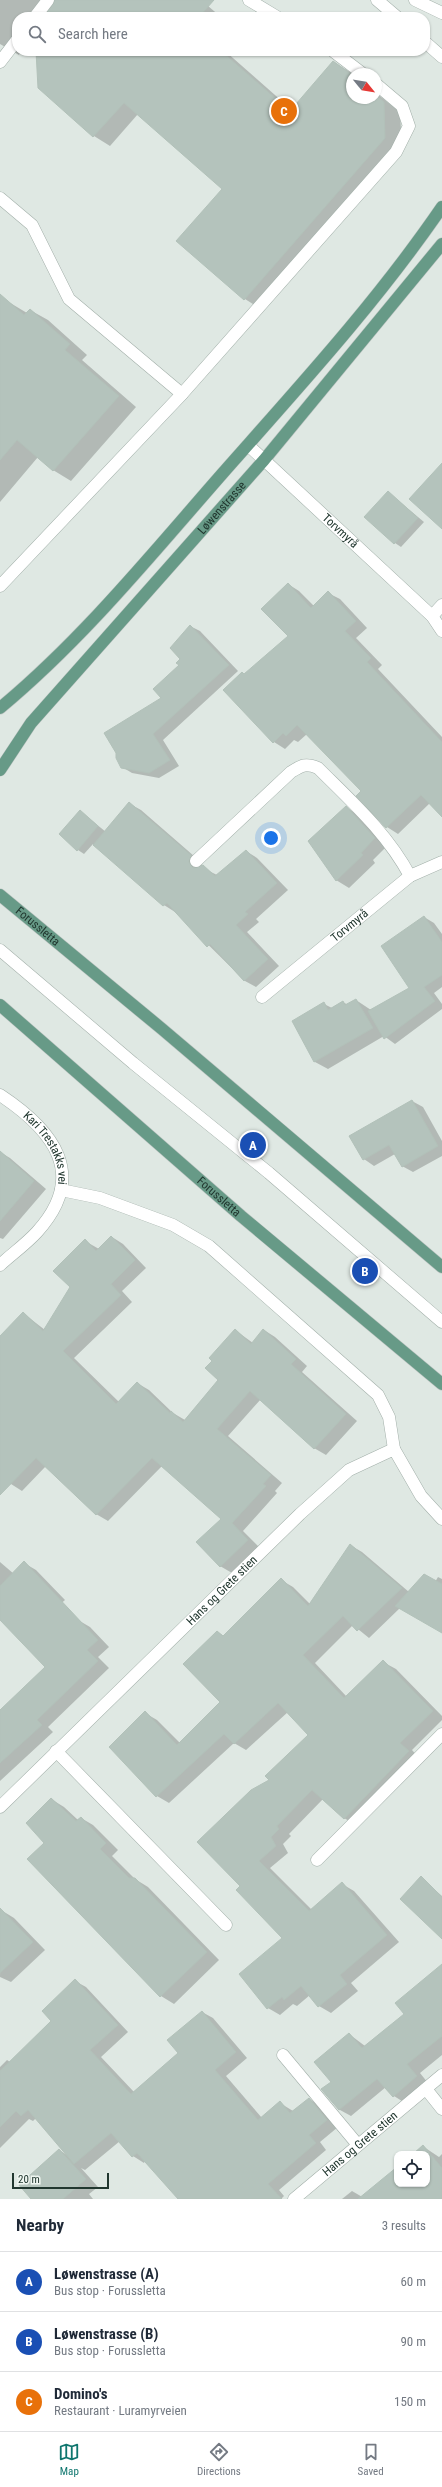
<!DOCTYPE html>
<meta charset="utf-8">
<style>
:root{--surface:#fff;--page:#f6f6f7;--text:#1f2937;--muted:#747a83;--line:#e0e1e3;--accent:#0f766e}
body{margin:0;font-family:"Roboto Condensed",sans-serif;background:var(--page);color:var(--text)}
.controls{position:absolute;right:12px;bottom:12px;display:grid;overflow:hidden;border-radius:8px;box-shadow:0 1px 3px #0004}
.controls button{width:36px;height:36px;display:grid;place-items:center;padding:0;border:0;border-bottom:1px solid var(--line);background:var(--surface);color:var(--text);font:20px sans-serif}
.compass{position:absolute;left:346px;top:68px;width:36px;height:36px;border-radius:50%;background:var(--surface);box-shadow:0 1px 3px #0004;rotate:120deg}
.scale{position:absolute;left:12px;bottom:10px;width:97px;box-sizing:border-box;padding-left:4px;border:2px solid #21372f;border-top:0;font-size:11px;line-height:14px;white-space:nowrap;color:#21372f;-webkit-text-stroke:3px #eff6f1;paint-order:stroke}
.you{position:absolute;left:271px;top:838px;width:14px;height:14px;margin:-10px;border:3px solid #fff;border-radius:50%;background:#1a73e8;box-shadow:0 0 0 6px #1a73e833}
.badge{display:grid;place-items:center;width:26px;height:26px;border-radius:50%;background:var(--accent);color:#fff;font-size:13px;font-weight:700}
.pin{position:absolute;translate:-50% -50%;border:2px solid #fff;box-shadow:0 1px 4px #0006}
.list{margin:0;padding:0;list-style:none}
h2{display:flex;justify-content:space-between;align-items:center;height:52px;margin:0;padding:0 16px;font-size:17px}
h2 small{font-size:13px;font-weight:400;color:var(--muted)}
.list li{display:grid;grid-template-columns:26px 1fr auto;gap:12px;align-items:center;box-sizing:border-box;height:60px;padding:0 16px;border-top:1px solid var(--line)}
.list b{display:block;font-size:15px;white-space:nowrap}
.list p{margin:0;font-size:13px;white-space:nowrap;color:var(--muted)}
.list em{font-size:13px;font-style:normal;color:var(--muted)}
.icon{flex:none;width:22px;height:22px;fill:none;stroke:currentColor;stroke-width:2;stroke-linecap:round;stroke-linejoin:round}
.map{position:relative;flex:none;width:442px;height:2199px;overflow:hidden}
.search{position:absolute;background:var(--surface);box-shadow:0 1px 3px #0004;left:12px;right:12px;top:12px;height:44px;display:flex;align-items:center;gap:10px;box-sizing:border-box;padding:0 14px;border-radius:16px;color:var(--muted);font-size:15px}
.sheet{height:232px;background:var(--surface)}
nav{display:flex;justify-content:space-around;align-items:center;box-sizing:border-box;height:56px;border-top:1px solid var(--line);background:var(--surface);font-size:11px;color:var(--muted)}
nav a{display:grid;justify-items:center;gap:2px}
nav .on{color:var(--accent)}
.map>svg:first-child{display:block}
</style>
<div class="map">
<svg width="442" height="2199" viewBox="0 0 442 2199">
<rect width="100%" height="100%" fill="#dfe8e3"/>
<path fill="#0003" d="M 0,0 L 50,0 L 40,17 L 17,17 L 17,51 L 21,51 L 19,55 L 0,44 Z
M 80,0 L 201,0 L 221,17 L 65,17 Z
M 37,51 L 225,51 L 292,110 L 334,62 L 353,74 L 352,98 L 376,98 L 376,93 L 400,112 L 402,148 L 261,309 L 245,299 L 223,189 L 138,114 L 110,146 L 94,136 L 39,88 Z
M 7,301 L 27,313 L 30,310 L 48,320 L 87,355 L 82,360 L 136,407 L 71,481 L 53,470 L 38,457 L 0,502 L 0,309 Z
M 388,492 L 424,522 L 401,547 L 395,543 Z
M 288,584 L 299,591 L 314,606 L 328,593 L 340,599 L 367,628 L 356,638 L 382,665 L 378,669 L 442,737 L 442,815 L 430,803 L 398,834 L 387,827 L 363,791 L 307,734 L 298,742 L 294,740 L 285,749 L 274,742 L 245,675 L 289,636 Z
M 190,626 L 200,631 L 238,671 L 163,740 L 179,766 L 159,778 L 132,773 L 122,767 L 180,665 Z
M 130,804 L 141,810 L 202,863 L 201,867 L 217,875 L 246,851 L 257,858 L 288,890 L 256,919 L 259,922 L 247,932 L 279,966 L 256,987 L 245,981 L 175,912 L 164,905 L 93,844 L 84,854 L 78,850 L 80,811 L 106,832 Z
M 346,807 L 358,815 L 387,846 L 373,860 L 375,863 L 349,888 L 336,880 Z
M 424,917 L 434,923 L 442,934 L 442,987 L 434,993 L 442,1004 L 442,1009 L 395,1044 L 384,1036 L 328,1069 L 315,1062 L 293,1022 L 324,1004 L 332,1008 L 343,1002 L 348,1005 L 356,1000 L 371,1010 L 411,988 Z
M 412,1101 L 423,1107 L 442,1141 L 442,1156 L 413,1172 L 402,1166 L 395,1154 L 374,1166 L 364,1159 Z
M 0,1152 L 10,1158 L 46,1189 L 3,1239 L 0,1238 Z
M 112,1237 L 123,1244 L 146,1268 L 122,1291 L 132,1302 L 74,1358 L 119,1402 L 137,1383 L 149,1390 L 173,1413 L 185,1420 L 219,1380 L 235,1330 L 253,1343 L 264,1330 L 275,1337 L 307,1366 L 302,1372 L 357,1421 L 326,1455 L 314,1448 L 261,1399 L 228,1436 L 282,1483 L 275,1491 L 277,1493 L 243,1531 L 259,1547 L 232,1573 L 220,1566 L 222,1519 L 162,1466 L 108,1521 L 96,1514 L 46,1466 L 22,1491 L 11,1484 L 0,1486 L 0,1337 L 23,1313 L 45,1330 L 71,1287 L 85,1241 L 99,1249 Z
M 350,1545 L 362,1552 L 409,1592 L 435,1582 L 438,1577 L 442,1579 L 442,1632 L 400,1608 L 369,1638 L 353,1625 L 315,1663 L 347,1697 L 383,1662 L 396,1669 L 442,1716 L 442,1720 L 412,1750 L 420,1759 L 356,1825 L 344,1818 L 323,1799 L 289,1834 L 291,1836 L 283,1844 L 288,1853 L 270,1868 L 312,1910 L 342,1884 L 354,1891 L 399,1942 L 351,1983 L 358,1991 L 331,2013 L 319,2006 L 310,1995 L 297,2006 L 293,2004 L 280,2015 L 268,2008 L 284,1938 L 242,1886 L 271,1780 L 309,1735 L 288,1712 L 246,1750 L 234,1743 L 169,1803 L 157,1796 L 110,1747 L 145,1713 L 157,1720 L 180,1743 L 221,1702 L 217,1632 L 224,1636 L 281,1580 L 293,1587 L 310,1604 Z
M 0,1562 L 14,1574 L 24,1563 L 36,1570 L 65,1600 L 22,1637 L 0,1620 Z
M 78,1620 L 90,1627 L 109,1647 L 98,1657 L 109,1668 L 48,1727 L 53,1732 L 0,1781 L 0,1712 L 46,1667 Z
M 51,1799 L 64,1807 L 78,1820 L 81,1818 L 93,1825 L 118,1850 L 112,1856 L 135,1879 L 148,1887 L 219,1960 L 174,2004 L 161,1996 L 28,1859 L 45,1843 Z
M 421,1878 L 442,1896 L 442,1922 Z
M 1,1910 L 14,1918 L 45,1950 L 11,1982 L 0,1977 Z
M 442,1966 L 442,2055 L 420,2073 L 428,2083 L 405,2103 L 394,2096 L 386,2087 L 351,2116 L 340,2110 L 323,2089 L 332,2082 L 349,2034 L 365,2046 L 405,2014 Z
M 75,1981 L 86,1987 L 128,2032 L 101,2057 L 134,2092 L 179,2053 L 202,2012 L 213,2018 L 247,2058 L 226,2076 L 262,2118 L 280,2103 L 293,2111 L 309,2099 L 320,2106 L 338,2127 L 320,2142 L 326,2150 L 279,2190 L 284,2196 L 281,2199 L 179,2199 L 145,2161 L 144,2163 L 133,2156 L 120,2141 L 85,2170 L 81,2168 L 98,2187 L 89,2194 L 93,2199 L 33,2199 L 59,2150 L 67,2155 L 36,2118 L 33,2121 L 29,2119 L 0,2148 L 0,2067 L 7,2060 L 10,2062 L 53,2021 Z
M 424,2147 L 439,2157 L 442,2154 L 442,2199 L 387,2199 L 406,2184 L 427,2184 L 427,2154 L 414,2154 Z
M 352,2191 L 364,2198 L 365,2199 L 342,2199 Z"/>
<path fill="#b4c3bc" stroke="#b2c1b9" d="M 55,0 L 214,0 L 199,17 L 44,17 Z
M 36,51 L 221,51 L 290,111 L 333,61 L 352,75 L 352,98 L 376,98 L 376,95 L 384,102 L 385,138 L 244,300 L 176,241 L 222,189 L 124,103 L 93,137 L 38,88 Z
M 0,294 L 24,315 L 30,309 L 70,344 L 65,350 L 119,396 L 53,471 L 17,440 L 0,460 Z
M 442,463 L 442,529 L 409,499 Z
M 388,491 L 418,518 L 394,544 L 364,517 Z
M 288,583 L 311,608 L 328,591 L 356,621 L 345,631 L 371,658 L 367,662 L 442,742 L 442,817 L 421,795 L 386,828 L 356,796 L 361,791 L 297,725 L 286,736 L 283,733 L 273,743 L 223,690 L 242,672 L 244,674 L 288,636 L 261,609 Z
M 190,625 L 229,665 L 153,734 L 170,760 L 149,773 L 121,768 L 116,758 L 116,753 L 104,733 L 161,698 L 153,689 L 179,665 L 176,663 L 180,659 L 170,648 Z
M 129,802 L 191,855 L 189,862 L 193,868 L 203,865 L 215,876 L 246,850 L 277,883 L 245,912 L 248,914 L 236,925 L 268,959 L 244,981 L 210,944 L 207,947 L 167,903 L 163,906 L 93,845 Z
M 346,806 L 375,838 L 361,853 L 363,855 L 336,881 L 308,841 Z
M 80,810 L 98,826 L 77,851 L 59,834 Z
M 424,916 L 442,942 L 442,975 L 424,987 L 435,1001 L 384,1039 L 368,1011 L 409,988 L 381,946 Z
M 356,999 L 373,1028 L 314,1062 L 292,1021 L 324,1002 L 328,1010 L 343,1001 L 345,1005 Z
M 412,1100 L 438,1146 L 402,1167 L 389,1145 L 363,1160 L 349,1136 Z
M 0,1151 L 34,1181 L 0,1221 Z
M 111,1236 L 135,1260 L 111,1284 L 121,1295 L 63,1351 L 116,1404 L 137,1382 L 170,1413 L 171,1411 L 183,1422 L 218,1380 L 205,1368 L 212,1361 L 209,1358 L 235,1329 L 251,1344 L 263,1329 L 296,1359 L 291,1364 L 346,1414 L 314,1449 L 250,1391 L 217,1429 L 271,1475 L 263,1484 L 266,1486 L 232,1523 L 248,1540 L 220,1567 L 196,1542 L 221,1519 L 152,1458 L 96,1515 L 36,1458 L 0,1495 L 0,1336 L 23,1312 L 43,1331 L 70,1287 L 53,1271 L 85,1239 L 96,1251 Z
M 350,1544 L 402,1588 L 357,1631 L 343,1616 L 303,1655 L 344,1698 L 383,1660 L 433,1711 L 400,1743 L 409,1751 L 344,1819 L 312,1790 L 277,1826 L 279,1829 L 271,1837 L 276,1846 L 259,1861 L 309,1911 L 342,1882 L 387,1935 L 340,1975 L 347,1984 L 318,2007 L 301,1986 L 284,2000 L 282,1997 L 267,2009 L 239,1974 L 282,1938 L 236,1890 L 240,1886 L 197,1842 L 251,1790 L 269,1780 L 265,1776 L 308,1735 L 278,1703 L 234,1744 L 224,1734 L 156,1797 L 109,1747 L 145,1711 L 177,1745 L 220,1702 L 183,1664 L 217,1631 L 223,1636 L 281,1578 L 308,1606 Z
M 24,1561 L 98,1640 L 87,1650 L 98,1661 L 37,1720 L 42,1725 L 0,1763 L 0,1710 L 45,1667 L 0,1620 L 0,1586 Z
M 424,1574 L 442,1584 L 442,1633 L 395,1606 Z
M 51,1798 L 76,1821 L 81,1817 L 106,1843 L 100,1849 L 129,1878 L 135,1878 L 207,1952 L 160,1997 L 27,1859 L 44,1843 L 26,1823 Z
M 421,1876 L 442,1897 L 442,1939 L 400,1899 Z
M 0,1908 L 33,1942 L 0,1973 Z
M 442,1964 L 442,2036 L 407,2064 L 417,2076 L 393,2097 L 377,2079 L 339,2110 L 321,2089 L 331,2082 L 314,2062 L 349,2033 L 362,2048 L 404,2014 L 395,2003 Z
M 75,1979 L 118,2025 L 90,2050 L 131,2094 L 178,2053 L 167,2040 L 202,2011 L 236,2052 L 215,2070 L 258,2120 L 280,2101 L 290,2113 L 309,2098 L 327,2120 L 309,2135 L 316,2143 L 268,2184 L 282,2199 L 178,2199 L 137,2153 L 132,2157 L 111,2133 L 74,2164 L 28,2110 L 21,2116 L 16,2111 L 0,2127 L 0,2071 L 51,2021 L 42,2011 Z
M 423,2145 L 442,2168 L 442,2199 L 358,2199 L 397,2167 L 397,2184 L 427,2184 L 427,2154 L 413,2154 Z
M 59,2149 L 86,2179 L 63,2199 L 31,2199 L 19,2185 Z"/>
<g fill="none" stroke-linecap="round" stroke-linejoin="round">
<defs>
<g id="minor">
<path d="M 249,0 L 277,17"/>
<path d="M 377,0 L 397,17"/>
<path d="M 415,0 L 442,13"/>
<path d="M 35,17 L 48,0"/>
<path d="M 425,42 L 442,57"/>
<path d="M 333,51 L 363,74"/>
<path d="M 0,62 L 17,40"/>
<path d="M 0,198 L 32,225 L 69,299 L 182,394"/>
<path id="s1" d="M 248,445 L 432,616 L 442,631"/>
<path d="M 0,586 L 182,394 L 396,152 L 409,126 L 402,106 L 376,84"/>
<path d="M 432,616 L 442,605"/>
<path d="M 196,861 L 291,772 C 302,765 306,763 318,768 C 352,802 387,833 410,876"/>
<path d="M 0,950 L 133,1063 L 269,1173 L 442,1322"/>
<path id="s2" d="M 262,997 L 410,876 L 442,862"/>
<path id="s3" d="M 0,1095 C 53,1130 89,1175 37,1232 C 26,1244 12,1254 0,1265"/>
<path d="M 61,1190 L 100,1198 L 173,1225 L 209,1246 L 378,1395 L 389,1417 L 394,1449"/>
<path d="M 56,1751 L 226,1925"/>
<path id="s4" d="M 0,1807 L 300,1514 L 349,1470 L 394,1449 L 421,1496 L 442,1519"/>
<path d="M 317,1860 L 442,1734"/>
<path d="M 283,2055 L 358,2145"/>
<path d="M 426,2089 L 442,2109"/>
<path id="s5" d="M 294,2199 L 442,2075"/>
</g>
<g id="major">
<path d="M 0,708 C 83,639 151,555 222,474 C 298,388 377,302 442,207"/>
<path id="s6" d="M 0,770 L 31,723 L 264,460 L 442,244"/>
<path id="s7" d="M 0,895 L 162,1029 L 442,1267"/>
<path id="s8" d="M 0,1005 L 241,1216 L 442,1384"/>
</g>
</defs>
<use href="#minor" stroke="#a2afa9" stroke-width="13"/>
<use href="#major" stroke="#bcc3c1" stroke-width="13"/>
<use href="#minor" stroke="#fff" stroke-width="12"/>
<use href="#major" stroke="#679a87" stroke-width="12"/>
</g>
<g text-anchor="middle" stroke-width="3.5" stroke-linejoin="round" paint-order="stroke">
<g font-size="12" fill="#21372f" stroke="#eff6f1">
<text dy="4" stroke="none"><textPath href="#s6" startOffset="344">Løwenstrasse</textPath></text>
<text dy="4" stroke="none"><textPath href="#s1" startOffset="126">Torvmyrå</textPath></text>
<text dy="4" stroke="none"><textPath href="#s2" startOffset="113">Torvmyrå</textPath></text>
<text dy="4" stroke="none"><textPath href="#s7" startOffset="49">Forussletta</textPath></text>
<text dy="4" stroke="none"><textPath href="#s3" startOffset="73">Kari Trestakks vei</textPath></text>
<text dy="4" stroke="none"><textPath href="#s8" startOffset="291">Forussletta</textPath></text>
<text dy="4" stroke="none"><textPath href="#s4" startOffset="310">Hans og Grete stien</textPath></text>
<text dy="4" stroke="none"><textPath href="#s5" startOffset="86">Hans og Grete stien</textPath></text>
</g>
</g>
</svg>
<div class="controls">
<button><svg class="icon" aria-label="locate" viewBox="0 0 24 24"><circle cx="12" cy="12" r="6"/><path d="M12 2v4M12 18v4M2 12h4M18 12h4"/></svg></button>
</div>
<svg class="compass" viewBox="-18 -18 36 36"><path d="M0-13l5 13h-10z" fill="#e53935"/><path d="M0 13l5-13h-10z" fill="#747a83"/></svg>
<div class="scale">20 m</div>
<div class="you"></div>
<div class="pin badge" style="left:253px;top:1145px;background:#1a4fb4">A</div>
<div class="pin badge" style="left:365px;top:1271px;background:#1a4fb4">B</div>
<div class="pin badge" style="left:284px;top:111px;background:#e8710a">C</div>
<div class="search"><svg class="icon" aria-label="search" viewBox="0 0 24 24"><circle cx="10" cy="10" r="6"/><path d="M15 15l6 6"/></svg>Search here</div>
</div>
<section class="sheet">
<h2>Nearby<small>3 results</small></h2>
<ul class="list">
<li><span class="badge" style="background:#1a4fb4">A</span><div><b>Løwenstrasse (A)</b><p>Bus stop · Forussletta</p></div><em>60 m</em></li>
<li><span class="badge" style="background:#1a4fb4">B</span><div><b>Løwenstrasse (B)</b><p>Bus stop · Forussletta</p></div><em>90 m</em></li>
<li><span class="badge" style="background:#e8710a">C</span><div><b>Domino's</b><p>Restaurant · Luramyrveien</p></div><em>150 m</em></li>
</ul>
</section>
<nav>
<a class="on"><svg class="icon" aria-label="map" viewBox="0 0 24 24"><path d="M3 6l6-2 6 2 6-2v14l-6 2-6-2-6 2zM9 4v14M15 6v14"/></svg>Map</a>
<a><svg class="icon" aria-label="directions" viewBox="0 0 24 24"><path d="M12 3l9 9-9 9-9-9zM9 14v-3h6M13 9l2 2-2 2"/></svg>Directions</a>
<a><svg class="icon" aria-label="saved" viewBox="0 0 24 24"><path d="M7 4h10v16l-5-4-5 4z"/></svg>Saved</a>
</nav>
